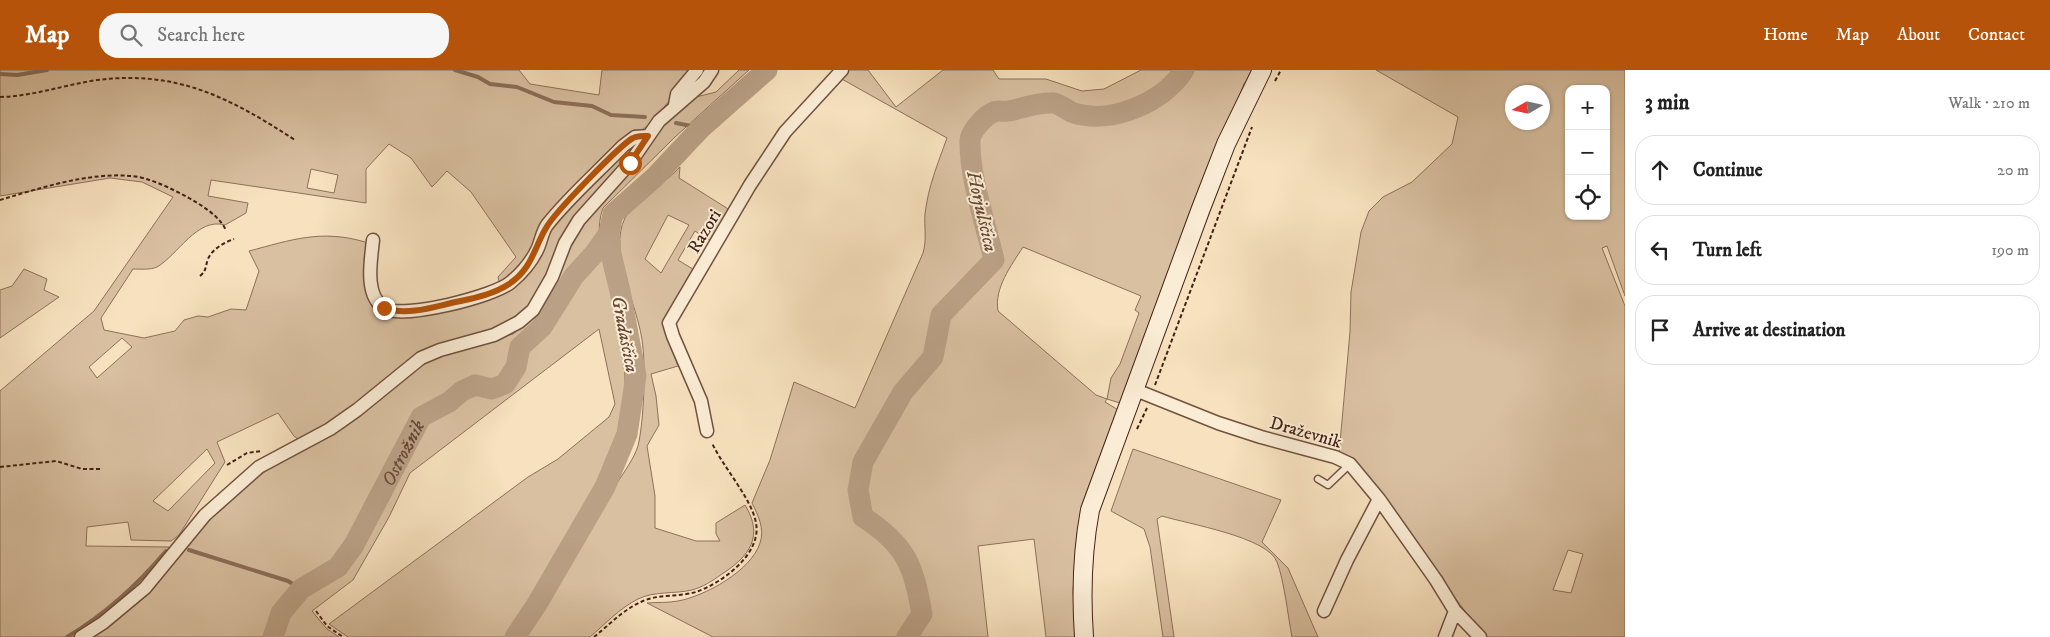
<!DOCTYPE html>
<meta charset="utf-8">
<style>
:root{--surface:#fff;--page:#f6f6f6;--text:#222;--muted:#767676;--line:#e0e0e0;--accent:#b45309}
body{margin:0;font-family:"IM FELL DW Pica",serif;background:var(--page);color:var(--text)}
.controls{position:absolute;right:15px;top:15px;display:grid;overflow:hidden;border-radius:10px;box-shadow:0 1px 4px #0004}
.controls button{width:45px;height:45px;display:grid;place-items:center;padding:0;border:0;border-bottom:1px solid var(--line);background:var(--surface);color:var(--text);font:25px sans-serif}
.compass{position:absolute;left:1505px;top:15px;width:45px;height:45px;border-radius:50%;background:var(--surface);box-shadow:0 1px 4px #0004;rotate:261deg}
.stop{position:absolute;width:15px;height:15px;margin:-11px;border:4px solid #b45309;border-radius:50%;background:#fff}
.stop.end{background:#b45309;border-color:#fff;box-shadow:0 1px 5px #0008}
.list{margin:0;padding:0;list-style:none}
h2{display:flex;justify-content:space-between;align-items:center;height:65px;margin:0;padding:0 20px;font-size:21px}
h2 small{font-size:16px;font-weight:400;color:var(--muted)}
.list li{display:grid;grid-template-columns:32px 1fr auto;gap:15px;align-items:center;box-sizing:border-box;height:70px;margin:0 10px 10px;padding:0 10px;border:1px solid var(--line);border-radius:20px}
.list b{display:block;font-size:19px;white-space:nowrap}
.list em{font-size:16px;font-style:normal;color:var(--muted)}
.icon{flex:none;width:28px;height:28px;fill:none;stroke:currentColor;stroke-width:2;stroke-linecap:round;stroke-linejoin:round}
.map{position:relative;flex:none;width:1625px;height:567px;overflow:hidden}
header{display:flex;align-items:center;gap:30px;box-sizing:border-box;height:70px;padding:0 25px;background:var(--accent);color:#fff}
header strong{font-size:24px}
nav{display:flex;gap:28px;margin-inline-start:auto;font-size:18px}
.search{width:350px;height:45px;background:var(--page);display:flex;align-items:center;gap:12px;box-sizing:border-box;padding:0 18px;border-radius:20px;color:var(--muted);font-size:19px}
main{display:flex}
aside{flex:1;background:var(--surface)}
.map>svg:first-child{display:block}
</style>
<header>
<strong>Map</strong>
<div class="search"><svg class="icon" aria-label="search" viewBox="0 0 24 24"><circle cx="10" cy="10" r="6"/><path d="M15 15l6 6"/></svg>Search here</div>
<nav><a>Home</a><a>Map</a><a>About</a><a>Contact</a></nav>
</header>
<main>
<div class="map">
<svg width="1625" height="567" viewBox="0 0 1625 567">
<rect width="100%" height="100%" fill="#f7e1be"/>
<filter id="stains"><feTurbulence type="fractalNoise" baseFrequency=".004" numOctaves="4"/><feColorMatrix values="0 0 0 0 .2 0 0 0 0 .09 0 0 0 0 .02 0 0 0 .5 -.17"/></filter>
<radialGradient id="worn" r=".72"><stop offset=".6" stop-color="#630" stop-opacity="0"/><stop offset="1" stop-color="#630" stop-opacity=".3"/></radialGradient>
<path fill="#d9c0a1" stroke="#8e705b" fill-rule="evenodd" d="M 0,0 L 519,0 L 530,14 L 599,25 L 602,0 L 694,0 L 652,52 L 642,60 L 633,60 L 545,153 L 525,194 L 500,215 L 498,207 L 516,187 L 471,122 L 447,101 L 432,117 L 411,88 L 389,74 L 366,99 L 366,133 L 211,110 L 208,126 L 248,133 L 246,143 L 225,155 C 197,147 178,185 157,197 C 151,200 140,199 133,199 L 101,248 L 104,260 L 144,268 L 175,261 L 184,250 L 198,246 L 208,247 L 231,239 L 246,240 L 259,201 L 249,181 C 291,170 321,159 365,172 L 368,176 C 368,196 363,227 382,240 C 399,253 500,228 517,214 C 535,199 538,174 552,156 C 575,125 605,97 633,72 L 634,78 L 624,94 L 575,149 L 561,170 L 548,205 L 529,238 L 509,255 L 442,274 L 414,288 L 359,334 L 302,372 L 294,366 L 278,343 L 217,372 L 225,392 L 179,465 L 171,471 L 131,470 L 128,452 L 87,457 L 86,476 L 169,477 L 171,481 L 140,516 L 104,547 L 73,567 L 0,567 L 0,321 L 94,241 L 173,127 L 142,112 L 110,108 L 0,126 ZM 311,99 L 338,105 L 334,123 L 307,118 ZM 122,268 L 132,277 L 97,308 L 89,297 ZM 207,379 L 215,393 L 168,441 L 153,431 Z
M 739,0 L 749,0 L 675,67 L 603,138 C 590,173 614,220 619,256 C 624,289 630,329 619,361 C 605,404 580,440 558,479 C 549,496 542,516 532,533 C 525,545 515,556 507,567 L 348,567 L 329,554 L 528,407 L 558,389 L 609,347 L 615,334 L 599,259 L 410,403 L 389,447 L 353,510 L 312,541 L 327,559 L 339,567 L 87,567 L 150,518 L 217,440 L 267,400 L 411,301 L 441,284 L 513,264 L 537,244 L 582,151 L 669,47 L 696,27 L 716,22 Z
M 849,0 L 868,0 L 896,37 L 943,0 L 993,0 L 999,9 L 1046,9 L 1082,21 L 1104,19 L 1141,0 L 1254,0 L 1244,14 L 1123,334 L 1107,329 L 1105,332 L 1120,341 L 1077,463 L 1073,520 L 1076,567 L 1046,567 L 1034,469 L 978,476 L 988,567 L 713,567 L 647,533 C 657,532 668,533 678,531 C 705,526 751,501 760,473 C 765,459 758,445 752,433 L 770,390 L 794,312 L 855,338 L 923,183 C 927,170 924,157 925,144 C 928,117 938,93 947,68 L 840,8 ZM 1023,177 L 1141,226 L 1135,240 L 1139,243 L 1120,294 L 1111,308 L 1107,329 L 1096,325 L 998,241 C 994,218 1011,196 1023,177 Z
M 1376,0 L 1625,0 L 1625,226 L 1607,176 L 1602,178 L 1625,236 L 1625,567 L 1486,567 L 1339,384 L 1350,262 L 1351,222 L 1361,162 L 1369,141 L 1383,127 L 1412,112 L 1452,74 L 1458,47 ZM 1569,19 L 1606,19 L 1606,146 L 1569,146 ZM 1512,22 L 1542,22 L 1542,52 L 1512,52 ZM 1568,480 L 1583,484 L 1571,523 L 1553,520 Z
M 680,97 L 679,108 L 733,142 L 715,174 L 695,161 L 678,190 L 696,201 L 666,263 L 678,296 L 651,304 L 656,326 L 659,355 L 647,376 L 655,426 L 655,458 L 696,471 L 720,471 L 716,464 L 716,453 L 745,435 C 764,466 750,486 722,504 C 712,511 703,517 692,520 C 675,524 654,521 638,529 C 620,538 605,554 590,567 L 522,567 C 554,517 587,467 616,415 C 623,403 634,389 638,376 C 644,351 646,294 642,270 C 637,234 608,182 625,148 C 630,138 668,110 680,97 ZM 668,145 L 689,155 L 661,203 L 645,189 Z
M 24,199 L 47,209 L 44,220 L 59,227 L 0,268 L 0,220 L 12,216 Z
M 1133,379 L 1281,430 L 1262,472 L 1288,498 L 1318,567 L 1292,567 C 1288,546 1284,510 1277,492 C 1268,467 1188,454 1162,446 L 1157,449 L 1174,567 L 1163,567 L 1150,477 L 1144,459 L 1111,441 Z"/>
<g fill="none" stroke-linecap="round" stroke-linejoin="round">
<path stroke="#8b6d58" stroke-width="4" d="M 455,0 L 478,7 L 490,14 L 517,17 L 554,32 L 592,36 L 611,45 L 645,47
M 0,4 L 17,5 L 47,0
M 676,53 L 701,58
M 189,480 L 288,511 L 301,519
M 67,567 C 104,545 138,514 166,481"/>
<g stroke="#baa085" stroke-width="21">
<path id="s1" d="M 273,567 L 281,543 L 301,519 L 338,497 L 354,475 L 421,347 L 449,332 L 462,321 L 475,315 L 492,319 L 505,314 L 516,297 L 520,277 L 542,257 L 574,206 L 594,184 L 609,163"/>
<path d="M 515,567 L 537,534 L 605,417 L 627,364 L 636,306 L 620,221 L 611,184 L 609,163 L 613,144 L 655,107 L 701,58 L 767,0"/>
<path d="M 907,567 L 922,544 C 913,494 906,475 863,447 L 858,420 L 863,392 L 903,322 L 933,287 L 941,245 L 994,190 C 986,155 969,106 970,70 C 971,61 985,45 994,42 C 998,40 1004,42 1009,41 C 1024,38 1037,32 1053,33 C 1061,34 1067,41 1074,43 C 1111,55 1164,32 1184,0"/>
</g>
<defs>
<path id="lane" d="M 1318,409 L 1328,415 L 1350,394"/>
<path id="street" d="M 675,35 L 677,24 L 697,0
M 373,170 C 371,190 364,225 384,238 C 402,250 496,226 511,212 C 522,203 531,192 537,180 C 541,172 542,162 547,155 C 569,127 598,102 623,76 L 635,67 L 648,66
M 1133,319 L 1218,353 L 1261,367 L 1335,387 L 1350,394 L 1379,429 L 1436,510 L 1455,541 L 1480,567
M 707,361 L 701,331 L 673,266 L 669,253 L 750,115 L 785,62 L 842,0
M 1324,541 L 1347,490 L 1379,429
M 81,567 L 103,553 L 145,518 L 205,445 L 259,397 L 330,359 L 357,340 L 421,288 L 440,280 L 494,265 L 519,252 L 533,240 L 552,207 L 565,173 L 579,150 L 630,93 L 659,51 L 704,12 L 712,0
M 1445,567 L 1455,541"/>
<path id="secondary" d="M 1084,567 C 1081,524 1082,483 1090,440 L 1200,141 L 1226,74 L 1262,0"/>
</defs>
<use href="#lane" stroke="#71513f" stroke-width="9"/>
<use href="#street" stroke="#71513f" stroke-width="15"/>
<use href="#secondary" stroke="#442115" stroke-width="20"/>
<path stroke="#442115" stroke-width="2" stroke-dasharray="4 2.5" stroke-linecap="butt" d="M 1275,11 L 1281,0
M 0,27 C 34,26 64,15 97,10 C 178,0 230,28 295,70
M 0,130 C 40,118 89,102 132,106 C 151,108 172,119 189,128 C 204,137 218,145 226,160
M 200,206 C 207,200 205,197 208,189 C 212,179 225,172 234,169
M 1155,315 L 1252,57
M 1137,359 L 1147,338
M 227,395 L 247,383 L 261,381
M 0,397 L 56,391 L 82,399 L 100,399
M 316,541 L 327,556 L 343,567
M 594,567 C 610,554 624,539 643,531 C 659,524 679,527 696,522 C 722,513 762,484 756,453 C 752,429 723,397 712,373"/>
<use href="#lane" stroke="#faecd5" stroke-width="6"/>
<use href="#street" stroke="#faecd5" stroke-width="12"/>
<use href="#secondary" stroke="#faecd5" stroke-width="18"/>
</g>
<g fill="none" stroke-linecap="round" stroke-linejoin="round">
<path stroke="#b45309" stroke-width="6" d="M 384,238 C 404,245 427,239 447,234 C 468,229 491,226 509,214 C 532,199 534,178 546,158 C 554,143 620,75 633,68 C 638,65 644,66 648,66 L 630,93"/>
</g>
<g text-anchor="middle" stroke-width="4" stroke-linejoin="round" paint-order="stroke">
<g font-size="18" fill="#442115" stroke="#faecd5">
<text transform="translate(704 161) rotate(-59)" y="6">Razori</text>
<text transform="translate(1306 362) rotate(16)" y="6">Draževnik</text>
</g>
<g font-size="19" font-style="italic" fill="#674737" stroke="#faecd5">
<text transform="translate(983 141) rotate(77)" y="7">Horjulščica</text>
<text transform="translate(626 264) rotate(79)" y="7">Gradaščica</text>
<text dy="7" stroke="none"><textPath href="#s1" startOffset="231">Ostrožnik</textPath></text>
</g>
</g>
<rect width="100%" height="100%" filter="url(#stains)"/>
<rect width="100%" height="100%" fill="url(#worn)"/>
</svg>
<div class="controls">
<button>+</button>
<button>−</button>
<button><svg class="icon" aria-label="locate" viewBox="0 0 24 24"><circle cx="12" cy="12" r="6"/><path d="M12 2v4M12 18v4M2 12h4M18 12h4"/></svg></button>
</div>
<svg class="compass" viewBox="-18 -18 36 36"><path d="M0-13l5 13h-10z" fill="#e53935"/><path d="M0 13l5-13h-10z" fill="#767676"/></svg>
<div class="stop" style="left:630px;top:93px"></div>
<div class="stop end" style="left:384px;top:238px"></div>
</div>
<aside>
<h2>3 min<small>Walk · 210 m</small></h2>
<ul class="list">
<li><svg class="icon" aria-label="ahead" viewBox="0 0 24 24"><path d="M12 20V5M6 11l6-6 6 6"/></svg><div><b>Continue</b></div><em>20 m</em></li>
<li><svg class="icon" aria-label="left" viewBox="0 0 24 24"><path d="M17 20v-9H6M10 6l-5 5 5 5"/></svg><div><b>Turn left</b></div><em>190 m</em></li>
<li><svg class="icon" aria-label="arrive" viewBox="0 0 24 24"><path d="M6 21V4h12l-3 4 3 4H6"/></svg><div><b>Arrive at destination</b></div></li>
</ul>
</aside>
</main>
